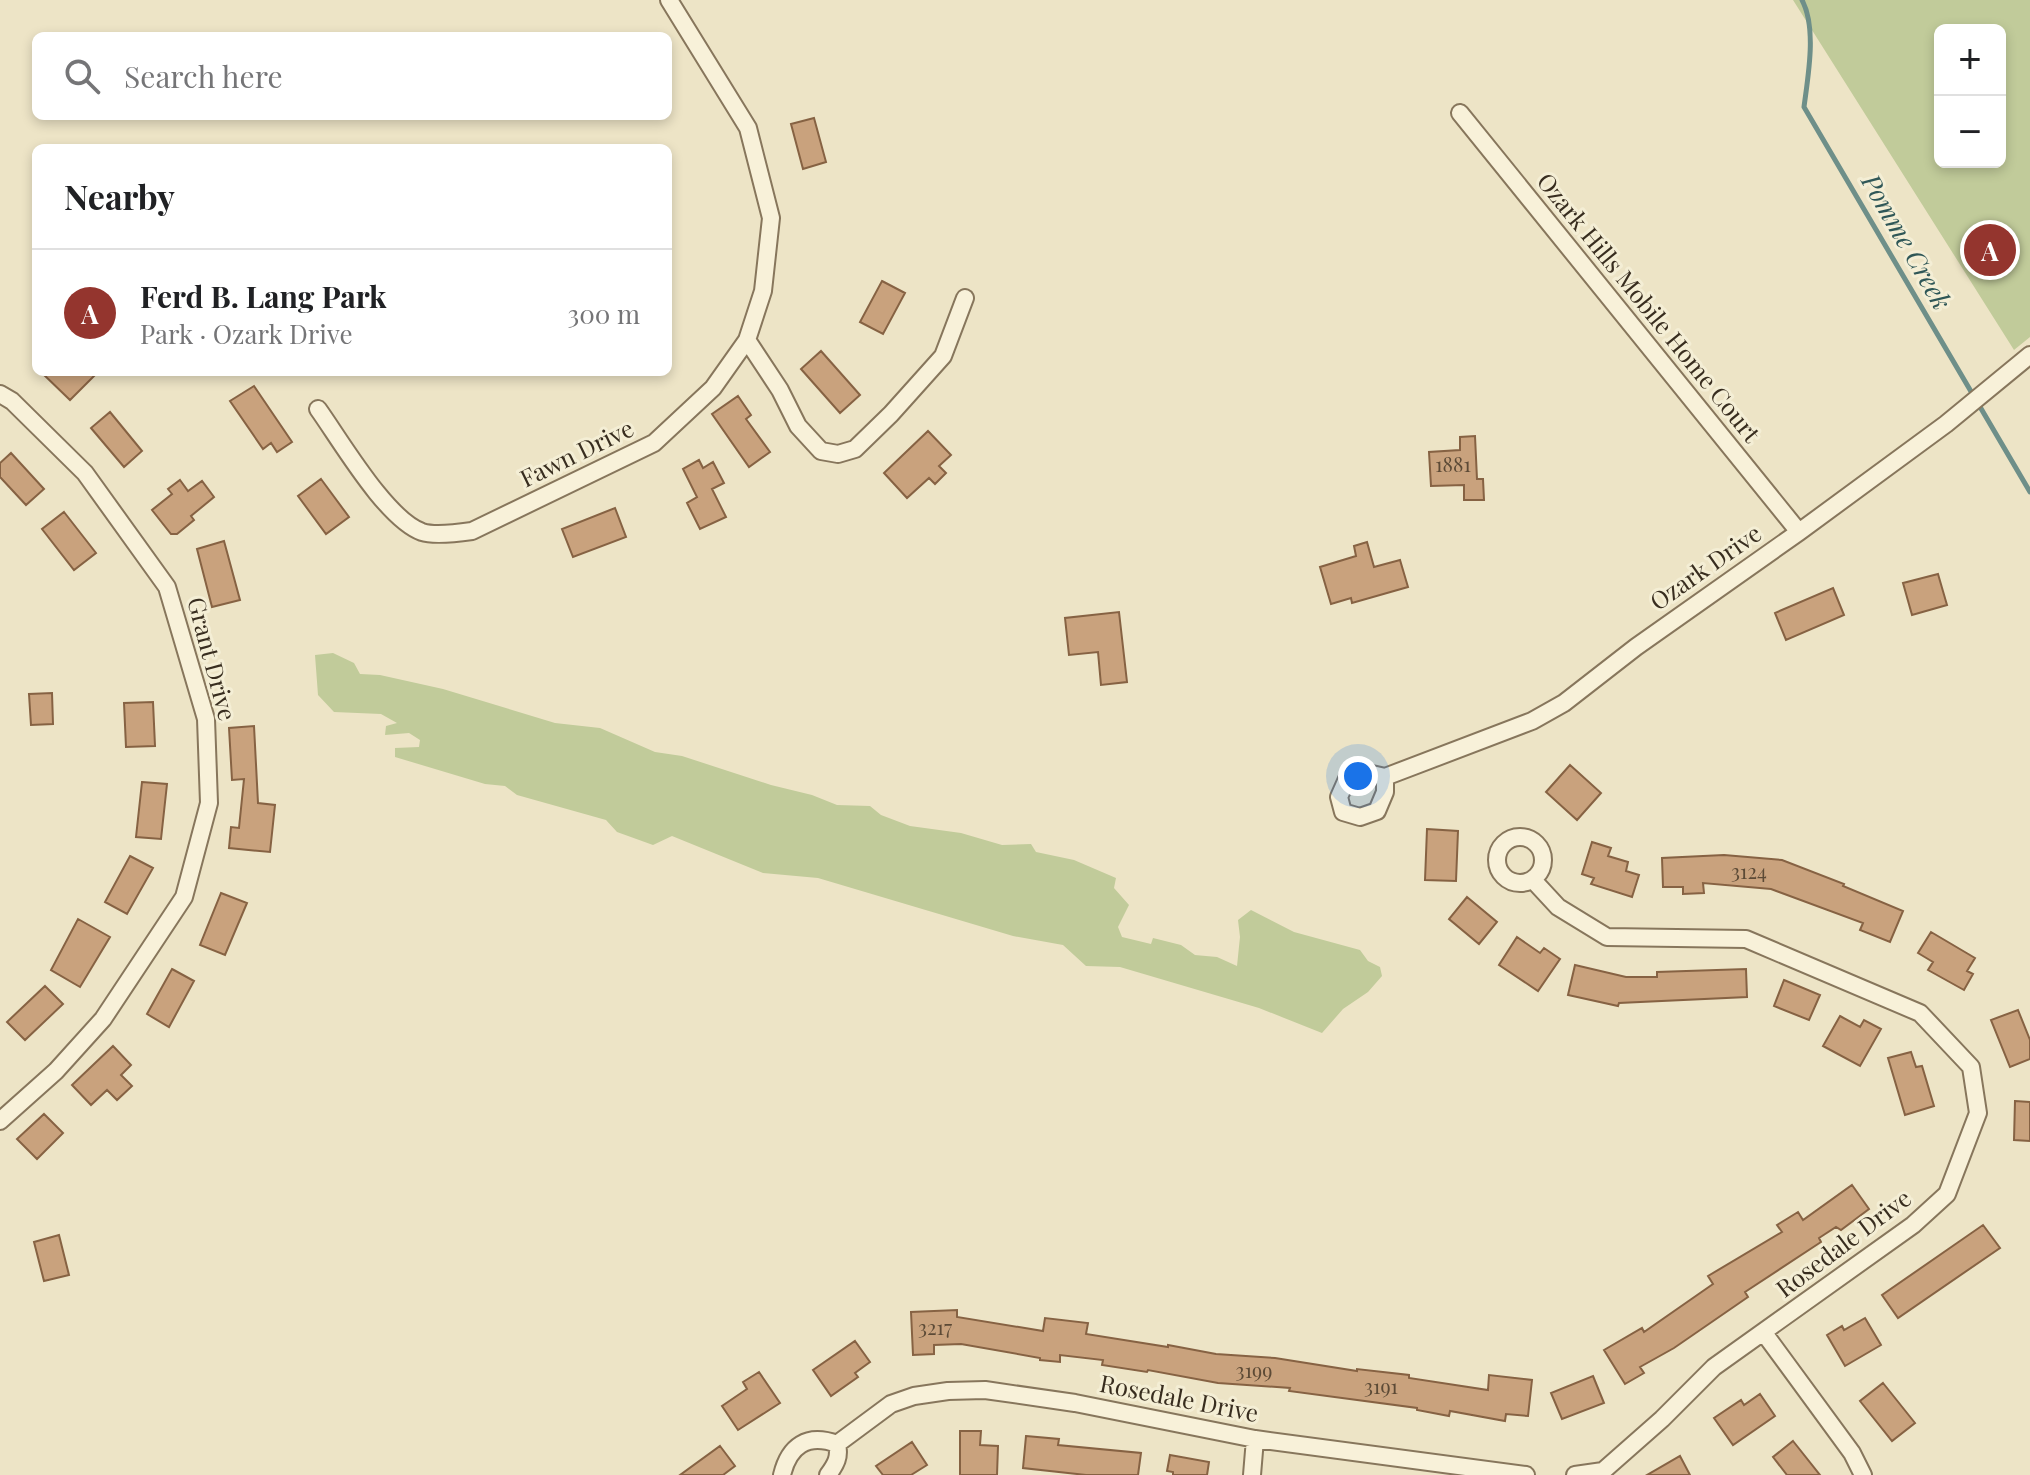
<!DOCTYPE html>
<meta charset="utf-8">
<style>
:root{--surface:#fff;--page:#f6f6f6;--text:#202124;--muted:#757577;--line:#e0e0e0;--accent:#94352e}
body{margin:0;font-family:"Playfair Display",serif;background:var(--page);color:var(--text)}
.controls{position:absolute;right:24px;top:24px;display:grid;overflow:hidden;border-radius:12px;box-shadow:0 4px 12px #0003}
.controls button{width:72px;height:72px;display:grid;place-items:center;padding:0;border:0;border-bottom:2px solid var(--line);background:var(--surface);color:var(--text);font:40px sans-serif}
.you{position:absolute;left:1358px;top:776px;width:28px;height:28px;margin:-20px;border:6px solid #fff;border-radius:50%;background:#1a73e8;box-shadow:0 0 0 12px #1a73e833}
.badge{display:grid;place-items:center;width:52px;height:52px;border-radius:50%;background:var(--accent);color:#fff;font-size:26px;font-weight:700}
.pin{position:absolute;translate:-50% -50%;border:4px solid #fff;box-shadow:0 2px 8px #0006}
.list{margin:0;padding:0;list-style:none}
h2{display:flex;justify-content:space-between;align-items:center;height:104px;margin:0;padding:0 32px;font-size:34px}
h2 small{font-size:26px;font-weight:400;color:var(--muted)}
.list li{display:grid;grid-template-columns:52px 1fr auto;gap:24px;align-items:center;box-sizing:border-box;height:128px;padding:0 32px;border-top:2px solid var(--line)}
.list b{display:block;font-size:30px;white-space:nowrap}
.list p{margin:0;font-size:26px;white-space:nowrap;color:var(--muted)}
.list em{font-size:26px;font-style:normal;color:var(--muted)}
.icon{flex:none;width:44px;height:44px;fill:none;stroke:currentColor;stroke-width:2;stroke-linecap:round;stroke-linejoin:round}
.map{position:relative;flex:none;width:2030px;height:1475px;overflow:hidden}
.search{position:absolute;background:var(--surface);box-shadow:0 4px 12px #0003;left:32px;top:32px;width:640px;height:88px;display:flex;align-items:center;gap:20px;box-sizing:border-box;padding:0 28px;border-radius:12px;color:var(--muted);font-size:30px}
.panel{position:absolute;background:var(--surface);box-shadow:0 4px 12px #0003;left:32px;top:144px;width:640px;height:232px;border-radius:12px}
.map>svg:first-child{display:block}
</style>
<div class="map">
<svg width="2030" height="1475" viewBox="0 0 2030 1475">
<rect width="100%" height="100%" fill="#ede4c6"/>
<path fill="#c1cb9a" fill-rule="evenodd" d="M 1793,0 L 2030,0 L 2030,337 L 2014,350 ZM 1940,30 L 2000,30 L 2000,162 L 1940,162 Z
M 333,653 L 354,663 L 360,674 L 380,675 L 443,689 L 555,723 L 600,728 L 655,752 L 682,756 L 771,785 L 812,795 L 837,805 L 870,806 L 881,815 L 910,826 L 961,833 L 1002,845 L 1031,844 L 1036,852 L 1074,860 L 1116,878 L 1114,888 L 1129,905 L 1118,927 L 1122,937 L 1151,944 L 1153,938 L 1181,945 L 1195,955 L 1217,957 L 1237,966 L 1240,937 L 1238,920 L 1251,910 L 1294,932 L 1360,950 L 1368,961 L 1380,967 L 1382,976 L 1368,992 L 1343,1009 L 1322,1033 L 1259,1008 L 1120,967 L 1086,966 L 1063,945 L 1013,936 L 818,878 L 763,873 L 672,836 L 653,845 L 617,832 L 606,820 L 517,795 L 505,786 L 485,784 L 395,757 L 395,748 L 419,747 L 420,740 L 409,733 L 385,735 L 386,726 L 397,723 L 381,714 L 334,712 L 318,695 L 315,655 Z"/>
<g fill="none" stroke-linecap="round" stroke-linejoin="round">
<path stroke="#6e8f89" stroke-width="5" d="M 1802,0 C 1817,28 1808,76 1804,107 L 2030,492"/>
</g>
<path fill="#c9a27d" stroke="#866243" stroke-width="2" d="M 814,118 L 826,162 L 803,169 L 791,124 Z
M 882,281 L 905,293 L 883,334 L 860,322 Z
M 821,351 L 860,395 L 840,413 L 801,369 Z
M 41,372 L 98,372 L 70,400 Z
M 254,386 L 292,442 L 277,452 L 271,443 L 263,449 L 230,401 Z
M 738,396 L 751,415 L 746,419 L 770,452 L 749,467 L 712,414 Z
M 110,412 L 142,451 L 124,467 L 91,428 Z
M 928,431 L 951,455 L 939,466 L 946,473 L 935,484 L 929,478 L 907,498 L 884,473 Z
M 1475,436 L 1477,479 L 1483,479 L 1484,500 L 1464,500 L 1464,485 L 1431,486 L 1429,452 L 1460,450 L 1460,437 Z
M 11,453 L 44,489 L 26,505 L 0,477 L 0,463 Z
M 699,460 L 703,468 L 713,462 L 724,483 L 712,489 L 726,517 L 700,529 L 687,503 L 697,497 L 683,469 Z
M 321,479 L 349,517 L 326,534 L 298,496 Z
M 180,480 L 188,491 L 202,481 L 214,497 L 191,516 L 194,520 L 177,534 L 171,534 L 152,510 L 172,494 L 168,489 Z
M 615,508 L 626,537 L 573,557 L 562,529 Z
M 64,512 L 96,553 L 74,570 L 42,529 Z
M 224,541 L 240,600 L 212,607 L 197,549 Z
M 1367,542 L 1374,567 L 1400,560 L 1408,587 L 1352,603 L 1351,598 L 1331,604 L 1320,567 L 1356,556 L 1354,546 Z
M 1938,574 L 1947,605 L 1912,615 L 1903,583 Z
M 1833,588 L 1844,615 L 1786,640 L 1775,613 Z
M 1119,612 L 1127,682 L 1101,685 L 1098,652 L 1069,655 L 1065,618 Z
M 52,693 L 53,724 L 31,725 L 29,694 Z
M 153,702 L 155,746 L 126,747 L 124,703 Z
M 254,726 L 258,803 L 275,805 L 270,852 L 229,848 L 231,827 L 239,828 L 244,779 L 232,780 L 229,728 Z
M 1570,765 L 1601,793 L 1577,820 L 1546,792 Z
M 142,782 L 167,784 L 161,839 L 136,837 Z
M 1427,829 L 1458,831 L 1456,881 L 1425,880 Z
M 1592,842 L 1611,848 L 1608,856 L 1628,862 L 1626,871 L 1639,875 L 1632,897 L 1591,884 L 1594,878 L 1582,874 Z
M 1724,855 L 1782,860 L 1844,884 L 1843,886 L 1903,911 L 1890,942 L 1860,930 L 1863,923 L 1771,889 L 1703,883 L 1704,893 L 1683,894 L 1683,887 L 1663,887 L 1662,858 Z
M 130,856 L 153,868 L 127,914 L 105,902 Z
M 221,893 L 247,903 L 225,955 L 200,945 Z
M 1467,897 L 1497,922 L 1479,944 L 1449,919 Z
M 78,919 L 110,937 L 80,987 L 51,970 Z
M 1931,932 L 1975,958 L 1967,971 L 1973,974 L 1964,990 L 1928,970 L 1933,962 L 1918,953 Z
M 1517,937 L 1540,953 L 1544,948 L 1560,959 L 1538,991 L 1499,965 Z
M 1575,965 L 1626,977 L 1657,977 L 1657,972 L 1746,969 L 1747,997 L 1619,1003 L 1618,1006 L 1568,995 Z
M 172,969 L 194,981 L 169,1027 L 147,1014 Z
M 1784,980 L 1820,995 L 1809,1020 L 1774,1006 Z
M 45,986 L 63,1004 L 25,1040 L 7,1022 Z
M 2018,1010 L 2030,1040 L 2030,1059 L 2010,1067 L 1991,1020 Z
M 1840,1016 L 1860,1027 L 1864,1020 L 1881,1029 L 1860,1066 L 1823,1046 Z
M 113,1046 L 131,1065 L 121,1075 L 132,1086 L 117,1100 L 107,1090 L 91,1105 L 72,1085 Z
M 1911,1052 L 1916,1067 L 1922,1066 L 1934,1106 L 1905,1115 L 1888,1058 Z
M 2015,1101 L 2030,1102 L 2030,1141 L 2014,1140 Z
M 44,1114 L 63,1133 L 37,1159 L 17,1139 Z
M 1852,1185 L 1869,1209 L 1841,1230 L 1836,1227 L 1819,1238 L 1821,1242 L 1745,1292 L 1748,1297 L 1674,1348 L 1640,1367 L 1644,1373 L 1625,1384 L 1604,1350 L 1642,1328 L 1644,1332 L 1713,1284 L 1708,1276 L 1782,1232 L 1777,1225 L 1798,1212 L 1803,1220 Z
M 1983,1225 L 2000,1248 L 1898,1318 L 1882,1295 Z
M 59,1235 L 69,1275 L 44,1281 L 34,1242 Z
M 957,1310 L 957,1317 L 1043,1331 L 1045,1318 L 1088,1323 L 1086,1334 L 1168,1347 L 1168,1345 L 1216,1354 L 1275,1358 L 1357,1371 L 1357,1369 L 1409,1375 L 1409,1378 L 1488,1390 L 1489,1375 L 1532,1380 L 1528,1416 L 1506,1414 L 1505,1421 L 1450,1411 L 1449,1416 L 1417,1410 L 1417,1408 L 1289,1391 L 1290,1388 L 1218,1383 L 1148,1370 L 1147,1372 L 1102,1365 L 1103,1360 L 1060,1355 L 1060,1362 L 1040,1360 L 1040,1358 L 961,1344 L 934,1345 L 934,1354 L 913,1355 L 911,1312 Z
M 1865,1318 L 1881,1345 L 1845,1366 L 1827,1335 L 1842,1326 L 1844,1330 Z
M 855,1341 L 870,1362 L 855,1373 L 858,1377 L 831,1396 L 813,1370 Z
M 759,1372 L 780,1403 L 738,1430 L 722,1406 L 747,1389 L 743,1382 Z
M 1593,1376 L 1604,1403 L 1562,1419 L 1551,1393 Z
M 1883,1383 L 1915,1423 L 1892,1441 L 1860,1401 Z
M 1760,1394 L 1775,1416 L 1733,1445 L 1714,1418 L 1741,1400 L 1744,1405 Z
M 960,1431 L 981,1431 L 980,1445 L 998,1446 L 997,1475 L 960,1475 Z
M 1026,1436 L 1059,1439 L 1058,1445 L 1141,1453 L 1138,1475 L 1086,1475 L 1023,1468 Z
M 1793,1441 L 1820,1475 L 1787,1475 L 1773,1457 Z
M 912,1442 L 927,1465 L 911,1475 L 883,1475 L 876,1466 Z
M 720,1446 L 735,1466 L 723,1475 L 680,1475 Z
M 1170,1455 L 1209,1462 L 1207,1475 L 1173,1475 L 1173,1472 L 1167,1471 Z
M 1680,1456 L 1690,1475 L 1647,1475 Z"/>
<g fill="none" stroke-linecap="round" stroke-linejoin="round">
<defs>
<path id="street" d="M 1460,113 L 1799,532
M 747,340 L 780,390 L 798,426 L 821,451 L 838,454 L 855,449 L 891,414 L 943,356 L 965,298
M 0,394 L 12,401 L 85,473 L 167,587 L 206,719 L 209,803 L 184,897 L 103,1019 L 56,1071 L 0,1121
M 318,409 C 341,441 386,519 422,532 C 434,536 458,533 472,531 L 654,443 L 713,388 L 747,340 L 763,291 L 771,218 L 748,128 L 669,0
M 1385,777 L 1385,792 L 1377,811 L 1360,817 L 1343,812 L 1339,797 L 1347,779 L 1363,772 L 1385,777 L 1532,721 L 1564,703 L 1636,647 L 1799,532 L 1946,424 L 2030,355
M1497 860a23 23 0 1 1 46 0a23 23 0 1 1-46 0Z
M 1533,880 L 1558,907 L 1607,937 L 1746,939 L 1920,1013 L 1971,1067 L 1978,1113 L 1947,1194 L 1913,1225 L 1714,1367 L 1662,1419 L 1603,1471 L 1575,1475
M 1764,1333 L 1852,1453 L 1863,1475
M 782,1475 C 789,1446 807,1433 837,1444
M 828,1475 C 836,1464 840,1457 837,1444 L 891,1404 L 914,1396 L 948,1391 L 985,1390 L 1075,1403 L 1255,1439 L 1526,1475
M 1252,1475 L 1255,1439"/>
</defs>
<use href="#street" stroke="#87765c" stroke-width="20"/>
<use href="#street" stroke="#f8f1d9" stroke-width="16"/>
</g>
<g text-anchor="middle" stroke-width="6" stroke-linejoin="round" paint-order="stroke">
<g font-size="20" fill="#5c4a36">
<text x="1453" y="472">1881</text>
<text x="1749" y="879">3124</text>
<text x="935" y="1335">3217</text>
<text x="1254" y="1378">3199</text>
<text x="1381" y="1394">3191</text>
</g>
<g font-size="24" fill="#382d1f" stroke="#f4eed5">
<text transform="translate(1648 308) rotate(51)" y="8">Ozark Hills Mobile Home Court</text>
<text transform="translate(577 454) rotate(-26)" y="8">Fawn Drive</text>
<text transform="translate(1706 568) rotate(-35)" y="8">Ozark Drive</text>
<text transform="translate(211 659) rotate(75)" y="8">Grant Drive</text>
<text transform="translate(1844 1244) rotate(-37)" y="8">Rosedale Drive</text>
<text transform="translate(1179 1399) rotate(11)" y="8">Rosedale Drive</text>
</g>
<g font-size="26" font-style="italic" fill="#2f5757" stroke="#f4eed5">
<text transform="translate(1906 242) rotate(60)" y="9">Pomme Creek</text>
</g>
</g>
</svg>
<div class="controls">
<button>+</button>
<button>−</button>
</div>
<div class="you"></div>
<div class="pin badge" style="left:1990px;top:250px">A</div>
<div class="search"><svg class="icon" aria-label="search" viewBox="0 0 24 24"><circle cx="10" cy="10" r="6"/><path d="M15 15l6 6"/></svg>Search here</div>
<section class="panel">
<h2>Nearby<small></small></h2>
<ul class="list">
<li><span class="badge">A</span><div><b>Ferd B. Lang Park</b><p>Park · Ozark Drive</p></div><em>300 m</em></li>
</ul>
</section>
</div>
